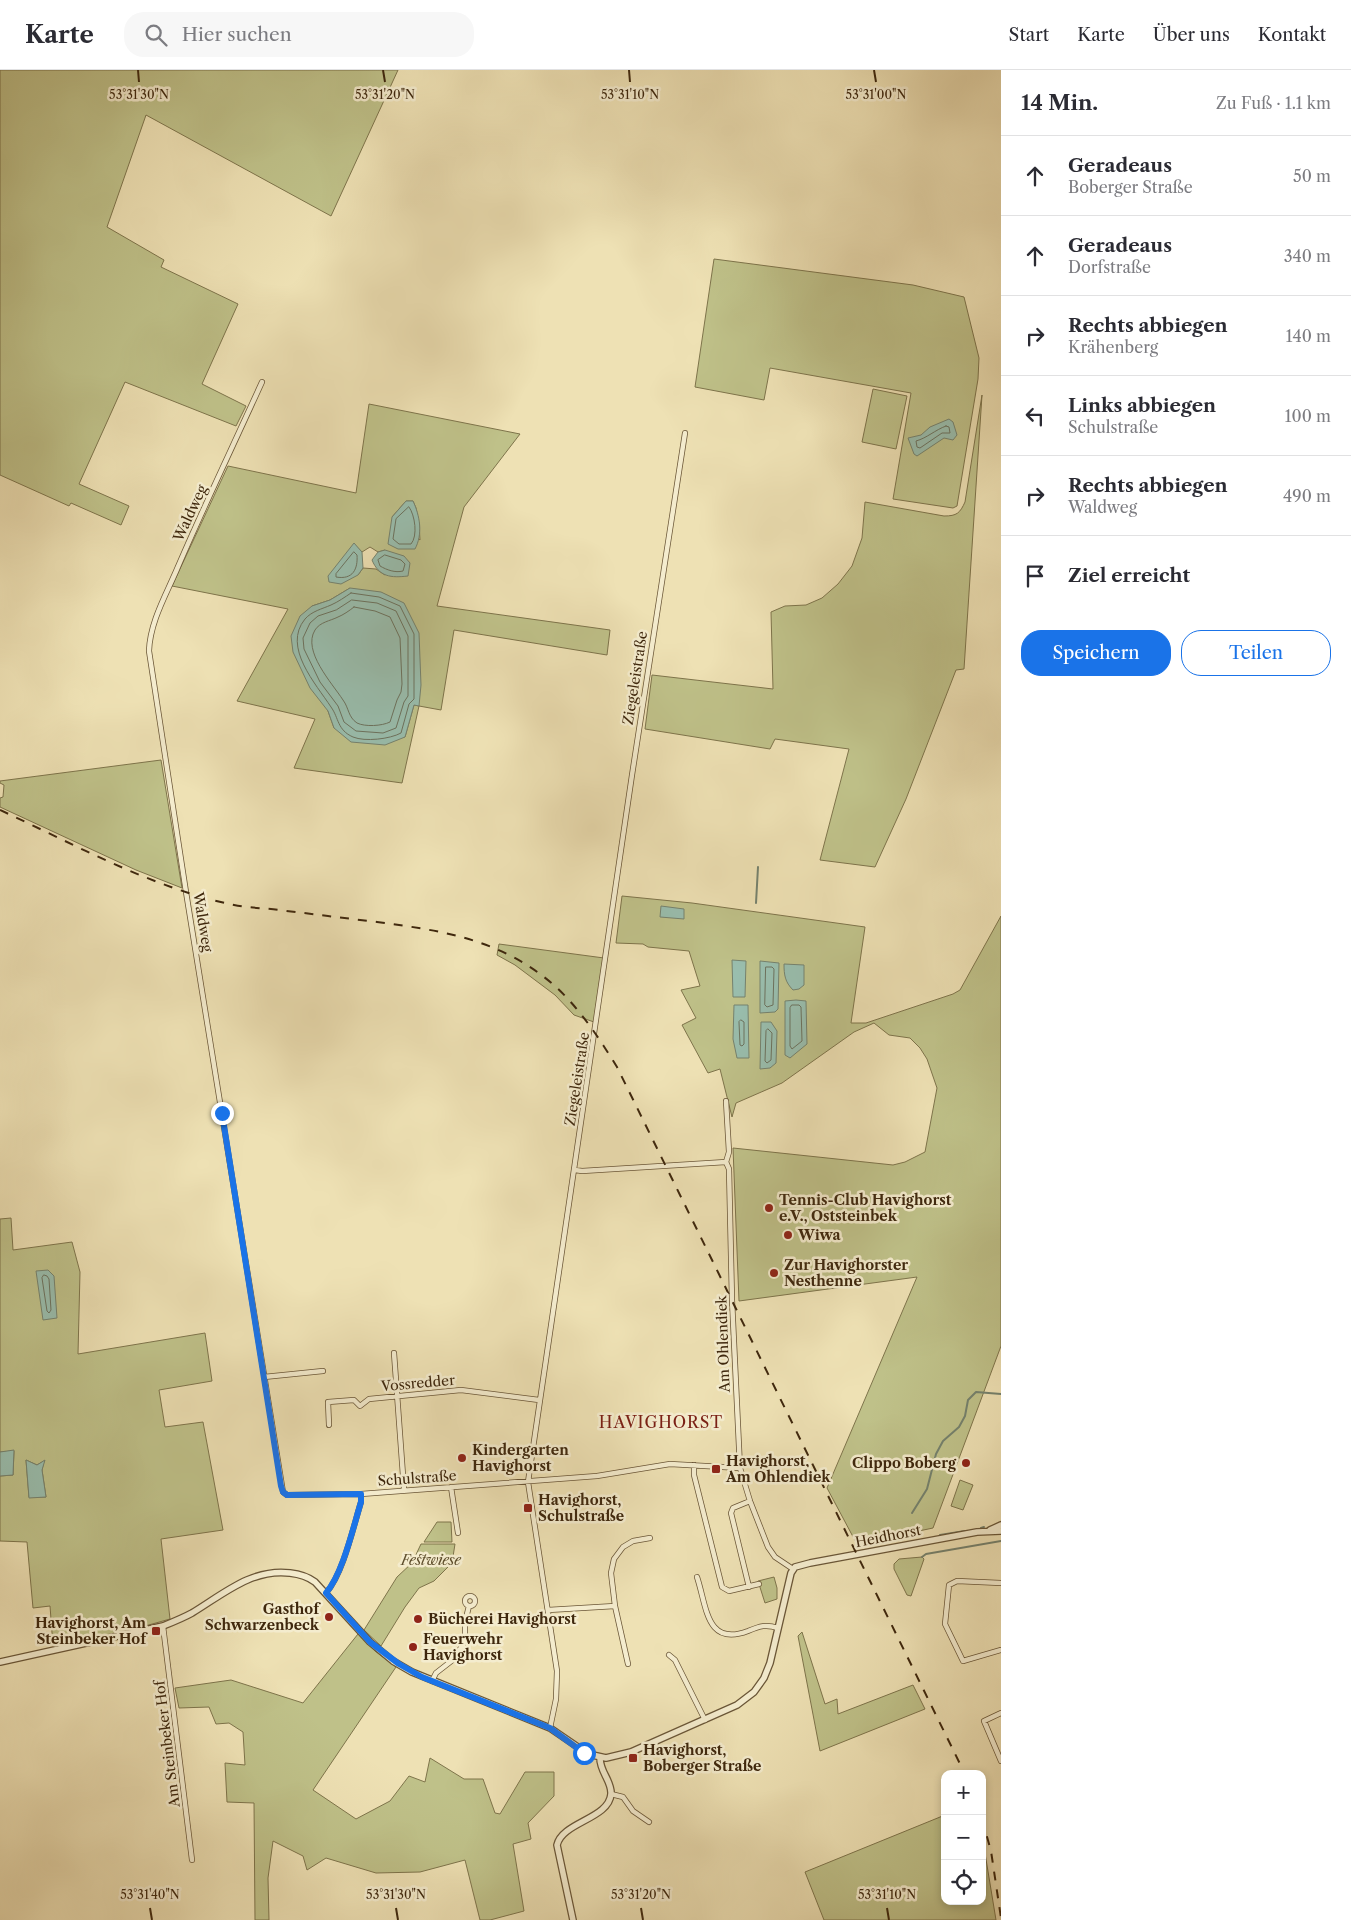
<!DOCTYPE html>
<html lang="de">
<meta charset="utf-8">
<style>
:root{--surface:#fff;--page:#f7f7f7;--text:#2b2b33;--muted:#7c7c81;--line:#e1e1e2;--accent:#1a73e8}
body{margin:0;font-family:"Libre Caslon Text",serif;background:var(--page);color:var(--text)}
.controls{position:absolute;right:15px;bottom:15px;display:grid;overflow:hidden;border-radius:10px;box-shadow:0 2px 8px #0003}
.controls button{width:45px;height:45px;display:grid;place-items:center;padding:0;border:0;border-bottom:1px solid var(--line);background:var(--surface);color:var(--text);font:25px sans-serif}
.stop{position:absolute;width:15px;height:15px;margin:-11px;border:4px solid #1a73e8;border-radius:50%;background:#fff}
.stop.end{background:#1a73e8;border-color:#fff;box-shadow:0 1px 5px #0008}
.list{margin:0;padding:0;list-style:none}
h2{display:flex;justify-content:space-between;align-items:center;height:65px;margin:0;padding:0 20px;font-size:21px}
h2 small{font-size:16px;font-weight:400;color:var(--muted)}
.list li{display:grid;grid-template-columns:32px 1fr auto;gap:15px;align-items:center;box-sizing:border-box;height:80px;padding:0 20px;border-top:1px solid var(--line)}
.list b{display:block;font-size:19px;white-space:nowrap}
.list p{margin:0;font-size:16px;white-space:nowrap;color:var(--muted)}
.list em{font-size:16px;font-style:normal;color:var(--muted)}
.actions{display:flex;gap:10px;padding:15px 20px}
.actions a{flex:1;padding:11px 0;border:1px solid var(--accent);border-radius:20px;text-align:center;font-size:18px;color:var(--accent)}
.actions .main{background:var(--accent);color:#fff}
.icon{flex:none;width:28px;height:28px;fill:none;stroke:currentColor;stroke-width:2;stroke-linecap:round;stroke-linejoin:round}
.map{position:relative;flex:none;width:1001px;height:1850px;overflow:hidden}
header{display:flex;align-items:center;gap:30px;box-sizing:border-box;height:70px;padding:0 25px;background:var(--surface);border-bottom:1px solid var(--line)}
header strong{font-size:24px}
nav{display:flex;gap:28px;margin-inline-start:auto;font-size:18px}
.search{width:350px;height:45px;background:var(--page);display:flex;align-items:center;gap:12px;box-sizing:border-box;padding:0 18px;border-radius:20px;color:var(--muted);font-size:19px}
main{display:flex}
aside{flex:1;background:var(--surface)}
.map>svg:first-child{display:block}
</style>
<header>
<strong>Karte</strong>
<div class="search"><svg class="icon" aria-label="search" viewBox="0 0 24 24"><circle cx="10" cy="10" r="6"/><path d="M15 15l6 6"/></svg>Hier suchen</div>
<nav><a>Start</a><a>Karte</a><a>Über uns</a><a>Kontakt</a></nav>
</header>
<main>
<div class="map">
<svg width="1001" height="1850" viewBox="0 0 1001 1850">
<rect width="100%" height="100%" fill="#eee1b4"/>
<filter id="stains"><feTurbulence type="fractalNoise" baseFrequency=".004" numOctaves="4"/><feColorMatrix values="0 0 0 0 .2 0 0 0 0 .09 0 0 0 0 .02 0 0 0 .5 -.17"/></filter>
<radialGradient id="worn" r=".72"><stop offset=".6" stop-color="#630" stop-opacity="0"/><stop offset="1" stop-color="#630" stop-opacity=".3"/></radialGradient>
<path fill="#bfc189" stroke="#7e744b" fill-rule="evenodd" d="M 0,0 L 398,0 L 331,146 L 146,45 L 107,157 L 164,190 L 161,197 L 238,234 L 202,314 L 246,336 L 236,356 L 125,312 L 79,414 L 129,436 L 121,455 L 71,433 L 69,436 L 0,405 Z
M 714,189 L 913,215 L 964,227 L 979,288 L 978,309 L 957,436 L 953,438 L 893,429 L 911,323 L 770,298 L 764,330 L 695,317 Z
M 873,319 L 907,326 L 896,379 L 862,372 Z
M 982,325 L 964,599 L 956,600 L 906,729 L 875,797 L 820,790 L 849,679 L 775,669 L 770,679 L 645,659 L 652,605 L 773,619 L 771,542 L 785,536 L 806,535 L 822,528 L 838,514 L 852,496 L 862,468 L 865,432 L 944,446 C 957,446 960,443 965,432 Z
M 369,334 L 520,364 L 464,437 L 437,536 L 610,560 L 607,585 L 454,560 L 441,640 L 419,636 L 402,713 L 294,698 L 315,649 L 237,631 L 288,539 L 172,516 L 228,396 L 356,423 ZM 406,431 L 413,431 L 416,438 L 419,454 L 420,470 L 392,447 ZM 354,474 L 362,482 L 370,477 L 378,482 L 385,480 L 385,505 L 376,499 L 363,498 L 358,505 ZM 350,518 L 419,636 L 414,635 L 405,667 L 334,658 L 328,641 L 312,536 L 330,530 Z
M 161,690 L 182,818 L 136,800 L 0,737 L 0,728 L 3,727 L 4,715 L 0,713 L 0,711 Z
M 622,826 L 692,833 L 865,857 L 851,953 L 866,953 L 953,924 L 960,920 L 1001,846 L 1001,1276 L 933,1458 L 862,1473 L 859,1478 L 827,1418 L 917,1207 L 739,1231 L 733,1078 L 893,1095 L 905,1092 L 925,1082 L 937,1018 L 927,989 L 920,978 L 910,968 L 889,965 L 874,953 L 854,962 L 782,1013 L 736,1033 L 732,1047 L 720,999 L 708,1003 L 682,955 L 696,948 L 681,920 L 700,916 L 689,881 L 648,877 L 643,874 L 616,873 Z
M 499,874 L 604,888 L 594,952 L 574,945 L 555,925 L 515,895 L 497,885 Z
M 11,1148 L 13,1180 L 72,1172 L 80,1202 L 78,1284 L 205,1263 L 212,1311 L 159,1320 L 165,1357 L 203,1352 L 223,1460 L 161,1469 L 170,1549 L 120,1563 L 53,1576 L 50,1536 L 33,1538 L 27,1472 L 0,1471 L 0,1406 L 13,1405 L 14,1381 L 0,1382 L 0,1149 ZM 26,1390 L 37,1395 L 44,1391 L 42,1400 L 46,1427 L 29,1427 Z
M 960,1410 L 973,1415 L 963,1440 L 951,1436 Z
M 437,1452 L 451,1452 L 452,1472 L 424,1472 Z
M 421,1474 L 455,1474 L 452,1493 L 434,1511 L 419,1518 L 405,1537 L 381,1576 L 364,1560 L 397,1507 L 412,1493 Z
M 922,1487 L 924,1489 L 911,1526 L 907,1525 L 894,1499 L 894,1494 L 899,1489 Z
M 774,1507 L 777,1518 L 777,1529 L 765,1533 L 758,1511 Z
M 802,1562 L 825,1634 L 837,1629 L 838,1644 L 913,1615 L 925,1639 L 820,1681 L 798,1566 Z
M 358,1564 L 375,1581 L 396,1597 L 313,1720 L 356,1749 L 390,1731 L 409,1706 L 425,1712 L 430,1688 L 464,1709 L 483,1709 L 495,1743 L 500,1744 L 525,1702 L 554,1702 L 554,1726 L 528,1753 L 531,1769 L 513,1774 L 524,1841 L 490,1850 L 480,1850 L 465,1790 L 420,1802 L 376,1803 L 326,1788 L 307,1800 L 303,1786 L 273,1771 L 268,1808 L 269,1850 L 255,1850 L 254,1733 L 227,1732 L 225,1693 L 245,1695 L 243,1662 L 229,1653 L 216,1654 L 209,1637 L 179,1638 L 175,1618 L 231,1610 L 303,1633 Z
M 945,1745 L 945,1831 L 982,1831 L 982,1765 L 996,1850 L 824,1850 L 805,1802 Z"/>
<path fill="#99beae" stroke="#75826e" d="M 949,349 L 953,352 L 957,365 L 953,370 L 944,368 L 917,386 L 914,384 L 908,368 L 921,365 L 930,357 Z
M 406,431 L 413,431 C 420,446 423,464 415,479 L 398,479 L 388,474 L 392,447 Z
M 354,473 L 362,482 L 363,498 L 358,505 L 341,514 L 329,512 L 328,506 Z
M 385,480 L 404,486 L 410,493 L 408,506 C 391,508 379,507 372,490 L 378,482 Z
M 350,518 L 381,522 L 404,533 L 419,563 L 421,615 L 419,636 L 414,635 L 405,667 L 385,675 L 351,672 L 334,658 L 328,641 L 310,618 L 293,582 L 291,566 L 300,546 L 312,536 L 330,530 Z
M 661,836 L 684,839 L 684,849 L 660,847 Z
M 732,890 L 746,891 L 745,927 L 733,927 Z
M 760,891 L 779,893 L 778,939 L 775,942 L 760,943 Z
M 784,894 L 804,895 L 804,915 L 799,919 L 793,920 C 785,912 784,905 784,894 Z
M 796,930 L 806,931 L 807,974 L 790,988 L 785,985 L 785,931 Z
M 734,935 L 748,935 L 749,988 L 737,988 L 733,969 Z
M 761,952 L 771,952 L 777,961 L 776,993 L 770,998 L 760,999 Z
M 48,1200 L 54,1206 L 57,1248 L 43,1250 L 36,1201 Z
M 14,1380 L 13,1405 L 0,1406 L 0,1382 Z
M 26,1390 L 37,1395 L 45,1390 L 42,1400 L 46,1427 L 29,1428 Z"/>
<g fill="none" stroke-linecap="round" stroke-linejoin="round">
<path stroke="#6c725e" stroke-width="1" d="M 946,356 L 949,357 L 950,363 L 942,363 L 920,378 L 917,377 L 916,371 C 927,368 935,360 946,356 Z
M 409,437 C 415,445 418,466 411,474 L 399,474 L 393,469 L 396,449 Z
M 354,482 L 357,485 C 358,499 353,510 336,507 L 336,504 Z
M 385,485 L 401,490 L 405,494 L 403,501 C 395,503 387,500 380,496 L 378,490 Z
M 351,523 L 379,527 L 400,536 L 414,564 L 414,629 L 409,634 L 401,663 C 390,669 365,672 353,667 C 337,660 339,648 331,637 C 316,614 282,577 305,549 C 312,541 322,539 331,535 C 338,532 345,527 351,523 Z
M 352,530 L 377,533 L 396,541 L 408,566 L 408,626 L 404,632 L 396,658 L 383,663 L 356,661 L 344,652 L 338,636 L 320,612 L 304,579 L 303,568 L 310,553 L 318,546 L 336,540 Z
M 354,537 L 375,541 L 390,547 L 400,568 L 402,614 L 401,622 L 397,630 L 390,652 C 382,656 365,657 357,653 C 348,647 349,638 343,630 C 332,613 302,581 315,560 C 320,552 330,551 338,547 C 343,545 349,541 354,537 Z
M 766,897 L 772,897 L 774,899 L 773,935 L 767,937 L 765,935 Z
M 792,935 L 799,935 L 801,937 L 802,971 L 792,979 L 790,976 L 790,938 Z
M 741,950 L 744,952 L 744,974 L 742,976 L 740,975 L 739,952 Z
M 768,959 L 772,963 L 771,990 L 767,993 L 765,991 L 766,961 Z
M 44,1205 L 47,1206 L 49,1209 L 51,1240 L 49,1243 L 47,1241 L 42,1208 Z"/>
<path stroke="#75826e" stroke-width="2" d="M 756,833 L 758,797
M 912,1443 L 927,1419 L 936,1384 L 943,1371 L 959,1357 L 965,1346 L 968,1330 L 976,1322 L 1001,1324
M 981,1458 L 984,1457
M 940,1465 L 965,1461
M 922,1487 L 926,1484 L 1001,1471"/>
<defs>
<path id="minor" d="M 262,312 C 234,374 204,436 177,499 C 166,525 150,552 149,581 L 186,822 L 283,1422 L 287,1425 L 361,1424 L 597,1406 L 670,1394 L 740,1398
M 726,1031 L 729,1082 L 726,1092 L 729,1099 L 732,1230 L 740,1398 L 750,1431 L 768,1477 L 775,1487 L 793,1499
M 575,1100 L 582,1101 L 726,1092
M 394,1283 L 404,1419
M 264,1307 L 323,1301
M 329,1355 L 328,1332 L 354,1330 L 360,1336 L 369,1329 L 461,1320 L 539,1330
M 694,1395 L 694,1405 L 722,1517 L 729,1521 L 759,1514
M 451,1417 L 458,1463
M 697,1507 C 707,1537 706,1577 748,1561 C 760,1556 766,1554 778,1558
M 1001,1513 L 957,1511 L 949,1515 L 945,1554 L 963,1591 L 1001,1580
M 749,1517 L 731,1443 L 733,1438 L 750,1431
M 326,1523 C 343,1504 353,1458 361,1432 L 361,1424
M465 1531a5 5 0 1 1 10 0a5 5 0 1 1-10 0Z
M 548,1540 L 615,1536
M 163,1556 L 192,1790
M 669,1585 L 675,1590 L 705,1650
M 628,1594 L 615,1536 L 611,1503 L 614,1489 L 623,1477 L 633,1471 L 650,1468
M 432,1611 L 436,1603 L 454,1589 L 465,1571 L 465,1552 L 469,1536
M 1001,1643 L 984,1651 L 1001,1691
M 550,1658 L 556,1629 L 557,1601 L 528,1412 L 632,705 L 685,363
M 611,1724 L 623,1727 L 633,1741 L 649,1752"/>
<path id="tertiary" d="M 990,1460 L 1001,1455
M 0,1592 L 163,1556 C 173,1552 183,1548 192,1543 C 222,1525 252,1498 290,1503 C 299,1504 307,1506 315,1512 L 370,1572 L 393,1591 L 412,1602 L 550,1658 L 588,1684 L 606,1688 L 631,1682 L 737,1635 L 754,1622 L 764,1608 L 770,1593 L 791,1503 L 795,1497 L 810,1493 L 977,1462 L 1001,1461
M 573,1850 L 557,1775 C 562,1752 609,1749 611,1724 C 612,1711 599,1701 600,1687"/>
</defs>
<use href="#minor" stroke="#6a5637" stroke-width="6"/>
<use href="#tertiary" stroke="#6a5637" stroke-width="8"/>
<use href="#minor" stroke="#f4ecce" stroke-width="4.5"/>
<use href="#tertiary" stroke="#f4ecce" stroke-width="5.5"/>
<path stroke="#3e270d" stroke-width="2" stroke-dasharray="9 9" stroke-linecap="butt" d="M 0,740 C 76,775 152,818 234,835 C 249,838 264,838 279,840 C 312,844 344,848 377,852 C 444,861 501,869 555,916 C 580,939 599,968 617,997 L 965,1704
M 982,1749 L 991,1781 L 1001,1848"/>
</g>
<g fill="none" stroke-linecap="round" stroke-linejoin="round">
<path stroke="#1a73e8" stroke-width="6" d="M 222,1043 L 281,1416 L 283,1422 L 287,1425 L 361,1424 L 361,1432 C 353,1458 343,1503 326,1523 L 370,1572 L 399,1594 L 422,1607 L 550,1658 L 584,1683"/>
</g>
<path fill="none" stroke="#3e270d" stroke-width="2" d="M 138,0 L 139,12M 383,0 L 385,12M 629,0 L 630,12M 874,0 L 876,12M 150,1838 L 152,1850M 396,1838 L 398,1850M 641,1838 L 643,1850M 887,1838 L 889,1850"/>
<g fill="#8f2418" stroke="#f4ecce" stroke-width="2">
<circle cx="769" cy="1138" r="5"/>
<circle cx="788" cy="1165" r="5"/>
<circle cx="774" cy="1203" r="5"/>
<circle cx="462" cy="1388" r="5"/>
<circle cx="966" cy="1393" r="5"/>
<rect x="711" y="1394" width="10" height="10" rx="2.5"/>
<rect x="523" y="1433" width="10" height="10" rx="2.5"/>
<circle cx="329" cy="1547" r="5"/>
<circle cx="418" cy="1549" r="5"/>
<rect x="151" y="1556" width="10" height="10" rx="2.5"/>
<circle cx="413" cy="1577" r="5"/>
<rect x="628" y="1683" width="10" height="10" rx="2.5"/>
</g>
<g text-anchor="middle" stroke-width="5" stroke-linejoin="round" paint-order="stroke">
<g font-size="14" fill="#3e270d" stroke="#f4ecce">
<text transform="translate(190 443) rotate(-65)" y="5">Waldweg</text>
<text transform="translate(635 608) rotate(-81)" y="5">Ziegeleistraße</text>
<text transform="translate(203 852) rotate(81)" y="5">Waldweg</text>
<text transform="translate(577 1009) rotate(-81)" y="5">Ziegeleistraße</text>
<text transform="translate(723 1274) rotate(-92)" y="5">Am Ohlendiek</text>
<text transform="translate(418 1313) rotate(-5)" y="5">Vossredder</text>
<text transform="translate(417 1408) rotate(-4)" y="5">Schulstraße</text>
<text transform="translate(888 1466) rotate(-11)" y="5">Heidhorst</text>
<text transform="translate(167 1674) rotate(-97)" y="5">Am Steinbeker Hof</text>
</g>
<g font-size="14" font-weight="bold" fill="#3e270d" stroke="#f4ecce" text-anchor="start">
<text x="779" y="1135">Tennis-Club Havighorst<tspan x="779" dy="16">e.V., Oststeinbek</tspan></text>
<text x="798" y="1170">Wiwa</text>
<text x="784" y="1200">Zur Havighorster<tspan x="784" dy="16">Nesthenne</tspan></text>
<text x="472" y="1385">Kindergarten<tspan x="472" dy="16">Havighorst</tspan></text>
<text x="726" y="1396">Havighorst,<tspan x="726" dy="16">Am Ohlendiek</tspan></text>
<text x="956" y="1398" text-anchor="end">Clippo Boberg</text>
<text x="538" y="1435">Havighorst,<tspan x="538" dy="16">Schulstraße</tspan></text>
<text x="319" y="1544" text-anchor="end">Gasthof<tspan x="319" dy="16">Schwarzenbeck</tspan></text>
<text x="428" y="1554">Bücherei Havighorst</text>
<text x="146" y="1558" text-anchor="end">Havighorst, Am<tspan x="146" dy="16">Steinbeker Hof</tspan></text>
<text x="423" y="1574">Feuerwehr<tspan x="423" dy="16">Havighorst</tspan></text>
<text x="643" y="1685">Havighorst,<tspan x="643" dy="16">Boberger Straße</tspan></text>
</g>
<g font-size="14" font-style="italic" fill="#5e4e2c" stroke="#f4ecce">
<text x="431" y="1495">Festwiese</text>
</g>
<g font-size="16" letter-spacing="1" fill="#7a1f14" stroke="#f4ecce">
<text x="661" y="1358">HAVIGHORST</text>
</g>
</g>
<g font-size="12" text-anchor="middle" fill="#3e270d" stroke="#f4ecce" stroke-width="5" stroke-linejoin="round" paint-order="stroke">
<text x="139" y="29">53°31'30"N</text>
<text x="385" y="29">53°31'20"N</text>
<text x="630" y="29">53°31'10"N</text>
<text x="876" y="29">53°31'00"N</text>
<text x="150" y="1829">53°31'40"N</text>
<text x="396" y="1829">53°31'30"N</text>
<text x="641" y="1829">53°31'20"N</text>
<text x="887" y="1829">53°31'10"N</text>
</g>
<rect width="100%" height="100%" filter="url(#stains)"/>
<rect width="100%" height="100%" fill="url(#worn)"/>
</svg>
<div class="controls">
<button>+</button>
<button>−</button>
<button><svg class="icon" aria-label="locate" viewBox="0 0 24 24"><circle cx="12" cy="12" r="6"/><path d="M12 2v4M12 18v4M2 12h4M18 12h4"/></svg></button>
</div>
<div class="stop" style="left:584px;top:1683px"></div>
<div class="stop end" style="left:222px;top:1043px"></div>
</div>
<aside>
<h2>14 Min.<small>Zu Fuß · 1.1 km</small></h2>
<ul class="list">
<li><svg class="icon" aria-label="ahead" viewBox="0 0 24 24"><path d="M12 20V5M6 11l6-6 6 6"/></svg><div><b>Geradeaus</b><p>Boberger Straße</p></div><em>50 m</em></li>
<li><svg class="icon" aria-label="ahead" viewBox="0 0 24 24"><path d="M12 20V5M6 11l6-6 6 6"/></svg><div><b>Geradeaus</b><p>Dorfstraße</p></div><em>340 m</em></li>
<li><svg class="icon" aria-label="right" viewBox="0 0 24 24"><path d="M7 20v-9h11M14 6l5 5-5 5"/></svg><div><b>Rechts abbiegen</b><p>Krähenberg</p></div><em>140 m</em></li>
<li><svg class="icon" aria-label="left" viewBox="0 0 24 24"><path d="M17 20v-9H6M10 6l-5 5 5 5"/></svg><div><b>Links abbiegen</b><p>Schulstraße</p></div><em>100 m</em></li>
<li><svg class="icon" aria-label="right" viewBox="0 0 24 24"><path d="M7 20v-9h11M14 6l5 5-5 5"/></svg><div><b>Rechts abbiegen</b><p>Waldweg</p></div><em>490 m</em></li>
<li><svg class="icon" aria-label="arrive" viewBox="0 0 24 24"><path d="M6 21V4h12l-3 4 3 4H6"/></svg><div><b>Ziel erreicht</b></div></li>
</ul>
<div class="actions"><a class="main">Speichern</a><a>Teilen</a></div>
</aside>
</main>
